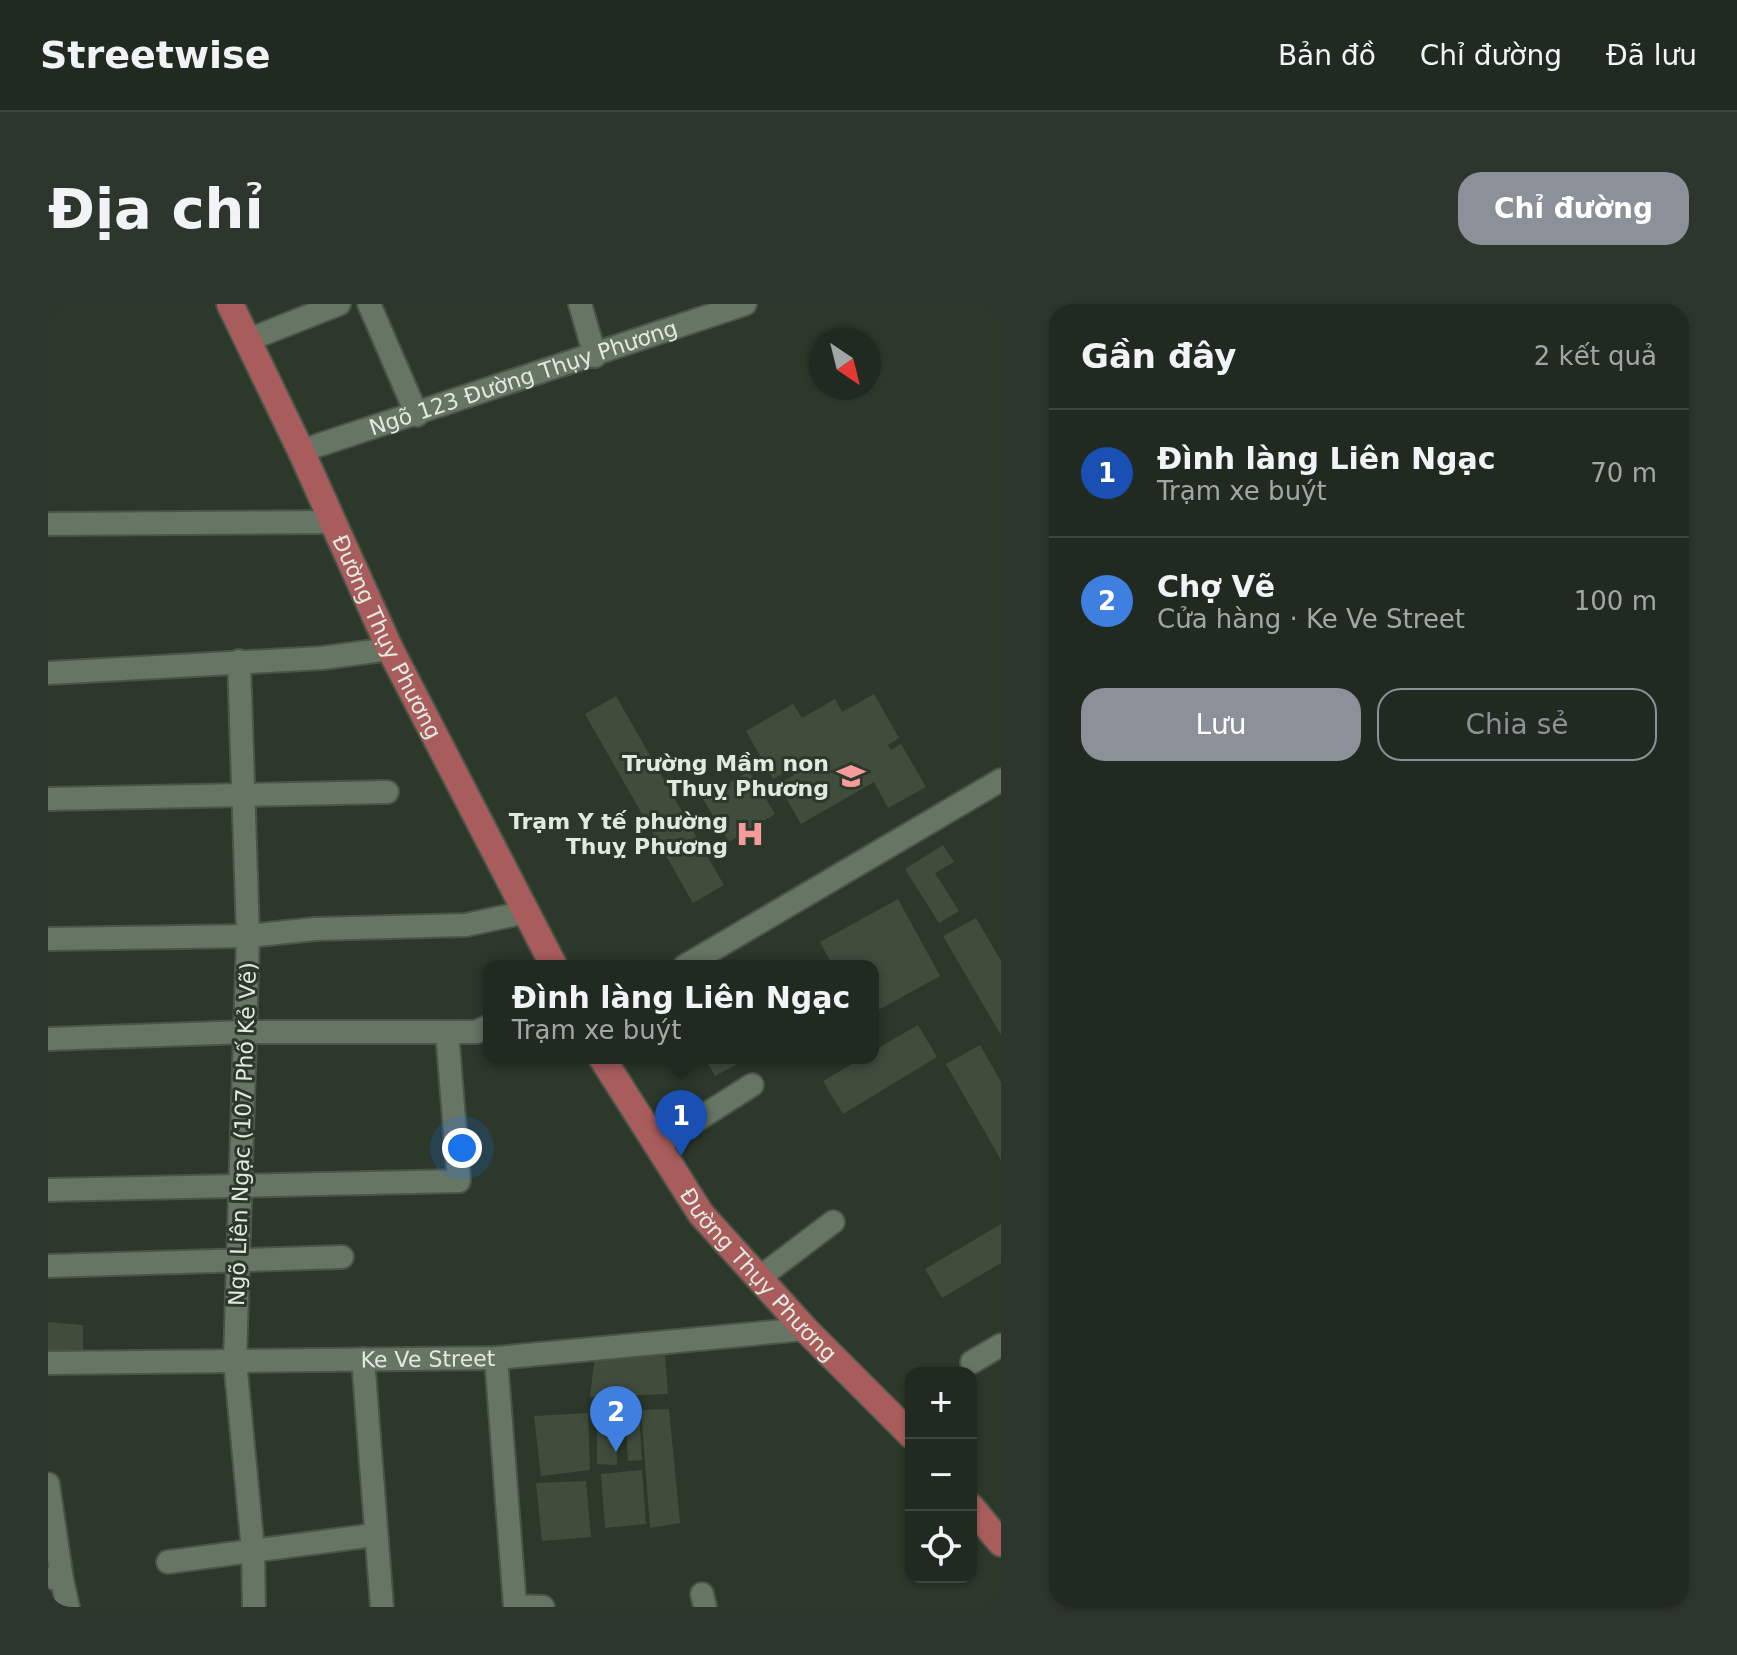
<!DOCTYPE html>
<html lang="vi">
<meta charset="utf-8">
<style>
:root{--surface:#212a20;--page:#2d362d;--text:#f1f3f6;--muted:#a2a7a5;--line:#3e463e;--accent:#8c9099}
body{margin:0;font-family:"DejaVu Sans",sans-serif;background:var(--page);color:var(--text)}
.controls{position:absolute;right:24px;bottom:24px;display:grid;overflow:hidden;border-radius:16px;box-shadow:0 2px 6px #0004}
.controls button{width:72px;height:72px;display:grid;place-items:center;padding:0;border:0;border-bottom:2px solid var(--line);background:var(--surface);color:var(--text);font:40px sans-serif}
.compass{position:absolute;left:761px;top:24px;width:72px;height:72px;border-radius:50%;background:var(--surface);box-shadow:0 2px 6px #0004;rotate:145deg}
.you{position:absolute;left:414px;top:844px;width:28px;height:28px;margin:-20px;border:6px solid #fff;border-radius:50%;background:#1a73e8;box-shadow:0 0 0 12px #1a73e833}
.badge{display:grid;place-items:center;width:52px;height:52px;border-radius:50%;background:var(--accent);color:#fff;font-size:26px;font-weight:700}
.pin{position:absolute;translate:-50% -66px;filter:drop-shadow(0 2px 4px #0008)}
.pin::after{content:'';position:absolute;top:42px;width:28px;height:24px;background:inherit;clip-path:polygon(0 0,100% 0,50% 100%)}
.popup{position:absolute;left:435px;top:656px;width:396px;height:104px;box-sizing:border-box;display:grid;place-content:center;border-radius:16px;background:var(--surface);filter:drop-shadow(0 2px 6px #0005);font-size:26px;white-space:nowrap;color:var(--muted)}
.popup b{font-size:30px;color:var(--text)}
.popup::after{content:'';position:absolute;left:50%;top:100%;margin-left:-16px;border:16px solid transparent;border-top-color:var(--surface)}
.list{margin:0;padding:0;list-style:none}
h2{display:flex;justify-content:space-between;align-items:center;height:104px;margin:0;padding:0 32px;font-size:34px}
h2 small{font-size:26px;font-weight:400;color:var(--muted)}
.list li{display:grid;grid-template-columns:52px 1fr auto;gap:24px;align-items:center;box-sizing:border-box;height:128px;padding:0 32px;border-top:2px solid var(--line)}
.list b{display:block;font-size:30px;white-space:nowrap}
.list p{margin:0;font-size:26px;white-space:nowrap;color:var(--muted)}
.list em{font-size:26px;font-style:normal;color:var(--muted)}
.actions{display:flex;gap:16px;padding:24px 32px}
.actions a{flex:1;padding:18px 0;border:2px solid var(--accent);border-radius:24px;text-align:center;font-size:28px;color:var(--accent)}
.actions .main{background:var(--accent);color:#fff}
.icon{flex:none;width:44px;height:44px;fill:none;stroke:currentColor;stroke-width:2;stroke-linecap:round;stroke-linejoin:round}
.map{position:relative;flex:none;width:953px;height:1303px;overflow:hidden;border-radius:24px}
header{display:flex;align-items:center;gap:48px;box-sizing:border-box;height:112px;padding:0 40px;background:var(--surface);border-bottom:2px solid var(--line)}
header strong{font-size:38px}
nav{display:flex;gap:44px;margin-inline-start:auto;font-size:28px}
.intro{display:flex;align-items:center;justify-content:space-between;box-sizing:border-box;height:192px;padding:0 48px}
h1{margin:0;font-size:56px}
.button{padding:20px 36px;border-radius:24px;background:var(--accent);color:#fff;font-size:28px;font-weight:700}
main{display:flex;gap:48px;padding:0 48px}
aside{flex:1;background:var(--surface);border-radius:24px;box-shadow:0 2px 6px #0004}
.map>svg:first-child{display:block}
</style>
<header>
<strong>Streetwise</strong>
<nav><a>Bản đồ</a><a>Chỉ đường</a><a>Đã lưu</a></nav>
</header>
<div class="intro"><h1>Địa chỉ</h1><a class="button">Chỉ đường</a></div>
<main>
<div class="map">
<svg width="953" height="1303" viewBox="0 0 953 1303">
<rect width="100%" height="100%" fill="#2c382a"/>
<path fill="#404d3d" d="M 826,390 L 851,434 L 840,441 L 843,446 L 853,440 L 878,483 L 840,504 L 826,478 L 753,520 L 730,480 L 746,471 L 743,465 L 725,475 L 698,427 L 745,400 L 754,414 L 787,395 L 794,408 Z
M 568,392 L 676,581 L 645,599 L 537,410 Z
M 701,467 L 727,510 L 681,538 L 655,495 Z
M 895,541 L 906,558 L 887,569 L 911,607 L 891,619 L 857,565 Z
M 850,595 L 892,672 L 825,709 L 825,662 L 785,662 L 772,638 Z
M 928,614 L 953,657 L 953,731 L 895,632 Z
M 870,721 L 889,753 L 795,810 L 775,777 L 814,754 L 825,754 L 825,747 Z
M 932,741 L 953,778 L 953,856 L 898,760 Z
M 657,754 L 701,754 L 667,772 Z
M 953,920 L 953,959 L 894,994 L 877,965 Z
M 0,1018 L 35,1021 L 35,1053 L 0,1053 Z
M 547,1050 L 617,1051 L 620,1090 L 542,1093 Z
M 621,1105 L 632,1219 L 602,1224 L 593,1106 Z
M 568,1107 L 569,1161 L 549,1160 L 549,1110 Z
M 591,1107 L 594,1156 L 580,1157 L 577,1108 Z
M 540,1109 L 542,1166 L 493,1172 L 486,1112 Z
M 594,1166 L 598,1220 L 557,1224 L 553,1170 Z
M 538,1177 L 543,1233 L 494,1237 L 488,1179 Z"/>
<g fill="none" stroke-linecap="round" stroke-linejoin="round">
<defs>
<g id="minor">
<path d="M 321,0 L 369,111"/>
<path d="M 532,0 L 547,52"/>
<path d="M 200,36 L 291,0"/>
<path id="s1" d="M 253,147 L 697,0"/>
<path d="M 0,220 L 284,218"/>
<path d="M 191,357 L 200,632 L 187,1057 L 205,1246 L 206,1303"/>
<path d="M 0,369 L 274,354 L 342,345"/>
<path d="M 0,495 L 339,488"/>
<path d="M 0,635 L 200,632 L 267,625 L 418,621 L 478,608"/>
<path d="M 637,662 L 953,476"/>
<path d="M 0,735 L 197,728 L 428,728 L 441,722"/>
<path d="M 608,842 L 704,781"/>
<path d="M 0,886 L 411,877 L 399,728"/>
<path d="M 0,962 L 294,953"/>
<path d="M 711,974 L 785,918"/>
<path d="M 448,1054 L 467,1302 L 495,1303"/>
<path d="M 315,1055 L 334,1303"/>
<path d="M 924,1058 L 953,1041"/>
<path id="s2" d="M 0,1059 L 448,1054 L 757,1025"/>
<path d="M 0,1180 L 14,1276"/>
<path d="M 120,1258 L 326,1231"/>
<path d="M 3,1274 L 14,1276 L 20,1303"/>
<path d="M 654,1290 L 657,1303"/>
</g>
<g id="major">
<path id="s3" d="M 182,0 L 253,147 L 342,345 L 506,662"/>
<path id="s4" d="M 554,754 L 653,910 L 757,1025 L 863,1131"/>
<path d="M 923,1203 L 953,1239"/>
</g>
</defs>
<use href="#minor" stroke="#4a5448" stroke-width="26"/>
<use href="#major" stroke="#4a5448" stroke-width="30"/>
<use href="#minor" stroke="#677564" stroke-width="22"/>
<use href="#major" stroke="#a85d5c" stroke-width="26"/>
</g>
<defs>
<symbol id="school-bare" viewBox="-9 -9 18 18"><path d="M0-5L7-2L0 1L-7-2ZM-4 1L0 2.5L4 1V4Q0 6-4 4Z" fill="#f59b9b" stroke="#2c382a" stroke-width="2.5" paint-order="stroke"/></symbol>
<symbol id="hospital-bare" viewBox="-9 -9 18 18"><path d="M-5-5h3v3.5h4V-5h3V5h-3V1.5h-4V5h-3Z" fill="#f59b9b" stroke="#2c382a" stroke-width="2.5" paint-order="stroke"/></symbol>
</defs>
<g fill-rule="evenodd">
<use href="#school-bare" x="783" y="452" width="40" height="40"/>
<use href="#hospital-bare" x="682" y="510" width="40" height="40"/>
</g>
<g text-anchor="middle" stroke-width="6" stroke-linejoin="round" paint-order="stroke">
<g font-size="22" fill="#e2eae0" stroke="#2c382a">
<text dy="8" stroke="none"><textPath href="#s1" startOffset="234">Ngõ 123 Đường Thụy Phương</textPath></text>
<text dy="8" stroke="none"><textPath href="#s3" startOffset="368">Đường Thụy Phương</textPath></text>
<text transform="translate(194 830) rotate(-88)" y="8">Ngõ Liên Ngạc (107 Phố Kẻ Vẽ)</text>
<text dy="8" stroke="none"><textPath href="#s4" startOffset="268">Đường Thụy Phương</textPath></text>
<text dy="8" stroke="none"><textPath href="#s2" startOffset="380">Ke Ve Street</textPath></text>
</g>
<g font-size="22" font-weight="bold" fill="#e2eae0" stroke="#2c382a" text-anchor="end">
<text x="781" y="467">Trường Mầm non<tspan x="781" dy="25">Thuỵ Phương</tspan></text>
<text x="680" y="525">Trạm Y tế phường<tspan x="680" dy="25">Thuỵ Phương</tspan></text>
</g>
</g>
</svg>
<div class="controls">
<button>+</button>
<button>−</button>
<button><svg class="icon" aria-label="locate" viewBox="0 0 24 24"><circle cx="12" cy="12" r="6"/><path d="M12 2v4M12 18v4M2 12h4M18 12h4"/></svg></button>
</div>
<svg class="compass" viewBox="-18 -18 36 36"><path d="M0-13l5 13h-10z" fill="#e53935"/><path d="M0 13l5-13h-10z" fill="#a2a7a5"/></svg>
<div class="you"></div>
<div class="pin badge" style="left:633px;top:852px;background:#1a4fb4">1</div>
<div class="popup"><b>Đình làng Liên Ngạc</b>Trạm xe buýt</div>
<div class="pin badge" style="left:568px;top:1148px;background:#3f7fe0">2</div>
</div>
<aside>
<h2>Gần đây<small>2 kết quả</small></h2>
<ul class="list">
<li><span class="badge" style="background:#1a4fb4">1</span><div><b>Đình làng Liên Ngạc</b><p>Trạm xe buýt</p></div><em>70 m</em></li>
<li><span class="badge" style="background:#3f7fe0">2</span><div><b>Chợ Vẽ</b><p>Cửa hàng · Ke Ve Street</p></div><em>100 m</em></li>
</ul>
<div class="actions"><a class="main">Lưu</a><a>Chia sẻ</a></div>
</aside>
</main>
